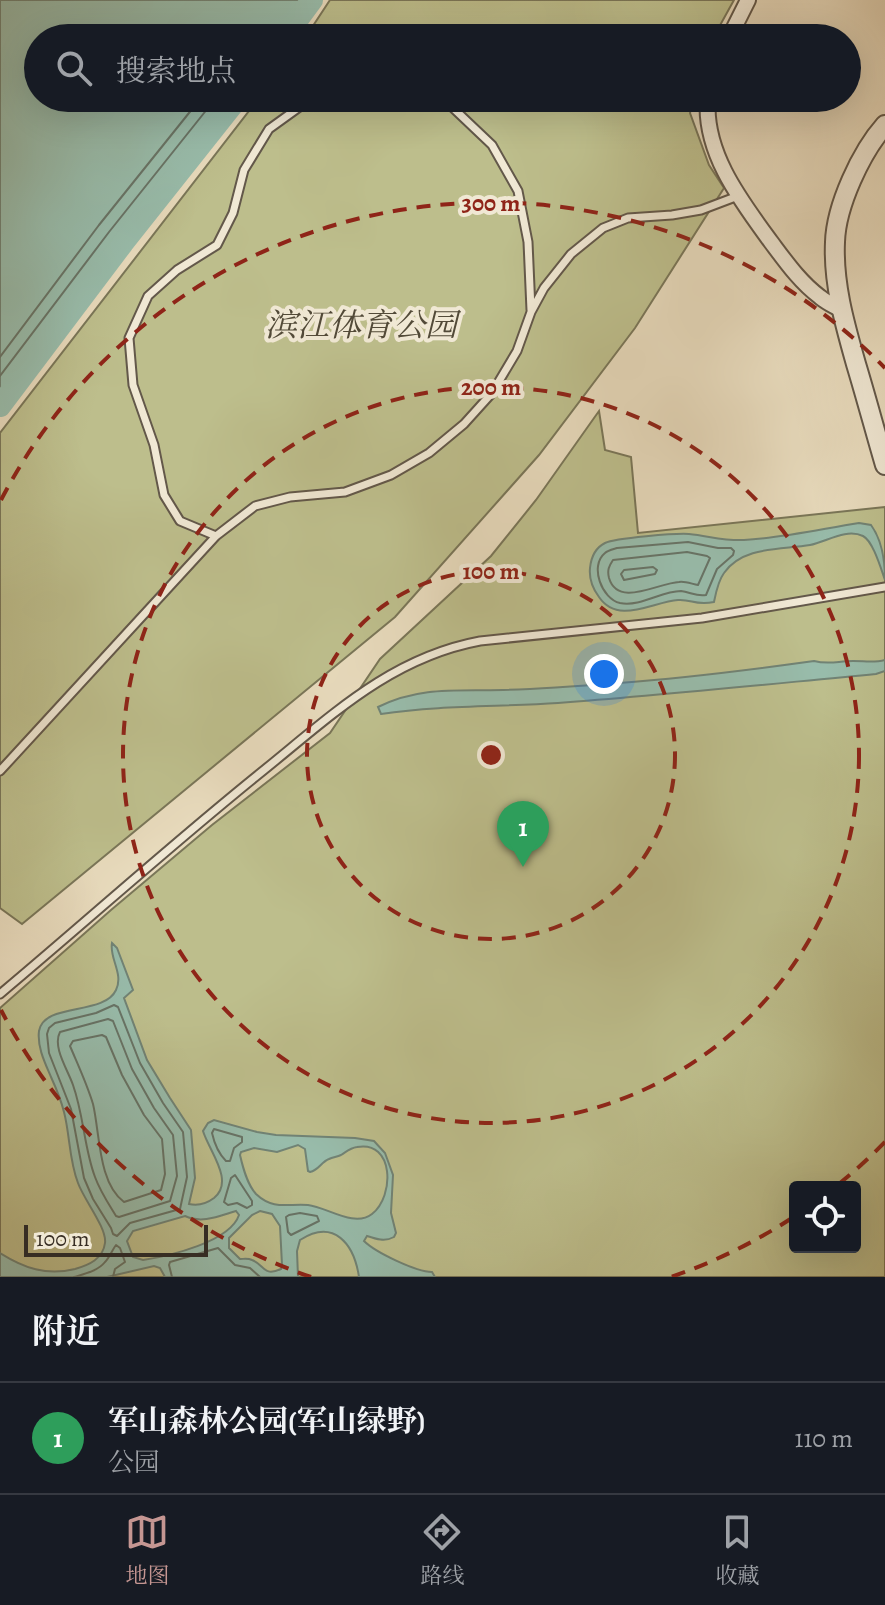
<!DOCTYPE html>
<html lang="zh">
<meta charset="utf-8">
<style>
:root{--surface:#171b24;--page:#242831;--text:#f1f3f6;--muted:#9ea1a6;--line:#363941;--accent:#c59692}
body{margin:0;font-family:Alegreya,"Noto Serif SC",serif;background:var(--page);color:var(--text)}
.controls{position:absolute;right:24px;bottom:24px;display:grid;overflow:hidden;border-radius:8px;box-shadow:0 8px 32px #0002}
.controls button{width:72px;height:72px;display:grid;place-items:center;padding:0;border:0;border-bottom:2px solid var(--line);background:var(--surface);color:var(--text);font:40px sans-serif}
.scale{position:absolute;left:24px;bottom:20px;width:184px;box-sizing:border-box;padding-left:8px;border:4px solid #372d23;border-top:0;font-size:22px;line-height:28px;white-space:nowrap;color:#372d23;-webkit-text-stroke:6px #f0e8d4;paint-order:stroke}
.you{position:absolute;left:604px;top:674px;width:28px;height:28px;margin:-20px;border:6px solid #fff;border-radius:50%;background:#1a73e8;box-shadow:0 0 0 12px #1a73e833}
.badge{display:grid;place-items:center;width:52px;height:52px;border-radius:50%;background:var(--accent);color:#fff;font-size:26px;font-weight:700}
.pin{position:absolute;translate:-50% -66px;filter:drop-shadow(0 2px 4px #0008)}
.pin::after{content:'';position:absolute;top:42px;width:28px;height:24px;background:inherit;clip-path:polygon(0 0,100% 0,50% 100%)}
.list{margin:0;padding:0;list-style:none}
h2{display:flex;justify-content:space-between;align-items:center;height:104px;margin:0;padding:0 32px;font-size:34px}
h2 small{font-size:26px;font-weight:400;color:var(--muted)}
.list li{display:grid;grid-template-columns:52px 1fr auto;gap:24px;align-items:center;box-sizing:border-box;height:112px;padding:0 32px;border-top:2px solid var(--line)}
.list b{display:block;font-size:30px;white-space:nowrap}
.list p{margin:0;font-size:26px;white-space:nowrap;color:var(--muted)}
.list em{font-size:26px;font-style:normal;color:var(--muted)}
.icon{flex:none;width:44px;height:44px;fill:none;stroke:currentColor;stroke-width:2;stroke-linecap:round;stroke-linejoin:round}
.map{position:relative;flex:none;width:885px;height:1277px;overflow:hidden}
.search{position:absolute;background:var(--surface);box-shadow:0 8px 32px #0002;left:24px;right:24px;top:24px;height:88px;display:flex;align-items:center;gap:20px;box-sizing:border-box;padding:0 28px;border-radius:44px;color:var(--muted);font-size:30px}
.sheet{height:216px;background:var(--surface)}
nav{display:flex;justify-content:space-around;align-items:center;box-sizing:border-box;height:112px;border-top:2px solid var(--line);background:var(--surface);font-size:22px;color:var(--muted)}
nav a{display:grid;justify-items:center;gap:4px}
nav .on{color:var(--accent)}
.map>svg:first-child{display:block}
</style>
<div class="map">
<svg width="885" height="1277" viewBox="0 0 885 1277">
<rect width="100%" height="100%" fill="#e8dbbd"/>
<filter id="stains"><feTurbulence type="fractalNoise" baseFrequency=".0025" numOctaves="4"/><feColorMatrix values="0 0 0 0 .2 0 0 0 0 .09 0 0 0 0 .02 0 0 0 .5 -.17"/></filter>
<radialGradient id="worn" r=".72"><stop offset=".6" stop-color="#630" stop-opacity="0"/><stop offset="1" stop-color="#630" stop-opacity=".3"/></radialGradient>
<path fill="#bdbe8c" stroke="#7a7658" stroke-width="2" fill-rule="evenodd" d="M 330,0 L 734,0 L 713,38 L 305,38 Z
M 259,98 L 694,98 L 690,113 L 709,165 L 724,188 L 635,328 L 539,455 L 395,617 L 22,924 L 0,908 L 0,433 Z
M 599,411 L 605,450 L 631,457 L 638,533 L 885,507 L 885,1277 L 0,1277 L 0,1008 L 111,910 L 212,825 L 330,733 L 380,659 L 491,556 L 536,500 ZM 795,1187 L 855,1187 L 855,1247 L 795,1247 Z"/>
<path fill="#98bcab" stroke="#718375" stroke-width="2" fill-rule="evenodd" d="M 0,0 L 312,0 L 284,38 L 38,38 L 38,98 L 238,98 L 123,243 L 0,406 Z
M 859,523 L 871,525 C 882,540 885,561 885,580 C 881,569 873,541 863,536 C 846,528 826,542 810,545 C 781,550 743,546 724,573 C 718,581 716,592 714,602 C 695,606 692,599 678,600 C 652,602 618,625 599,597 C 593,589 589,578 590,568 C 591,558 595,548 605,543 C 615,538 677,533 689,534 C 709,536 724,541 744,540 C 782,538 821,529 859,523 Z
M 885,660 L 885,671 L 876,674 C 770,684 664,695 558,703 C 499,707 440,705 381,714 L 378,707 C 419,686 459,691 503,690 C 542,689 581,686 619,683 C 685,678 749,670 814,661 C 829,665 838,661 853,661 C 865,661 874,663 885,660 Z
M 112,943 L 117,948 L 133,990 L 124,998 L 147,1060 L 170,1098 L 191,1130 L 195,1178 L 189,1204 C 198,1206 206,1204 214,1198 C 235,1181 209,1151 203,1131 L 208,1123 L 214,1120 L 257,1132 L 276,1135 L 355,1138 L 374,1141 L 385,1153 L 393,1175 L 391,1213 L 396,1233 L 394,1237 C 385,1242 376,1239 367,1236 L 364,1241 C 375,1252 416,1272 432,1272 L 435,1277 L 359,1277 C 354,1244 334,1218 300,1240 L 297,1251 L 298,1277 L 165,1277 L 160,1268 L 154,1266 L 107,1277 L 0,1277 L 0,1253 C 24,1268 46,1276 75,1269 C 89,1265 103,1259 105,1243 C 107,1228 84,1200 78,1183 C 69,1160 70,1135 64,1112 C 61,1100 56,1088 51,1077 C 45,1063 37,1047 39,1031 C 44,1002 104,1016 116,990 C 124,974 109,958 112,943 ZM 298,1145 L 305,1149 L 308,1171 L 310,1172 C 319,1170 321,1162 329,1159 C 333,1157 337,1157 341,1155 C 346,1152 350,1148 357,1147 C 394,1140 395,1196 372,1214 C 354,1228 327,1207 308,1205 C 289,1203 274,1211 256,1194 C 247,1184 243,1168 240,1155 L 241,1152 L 254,1148 L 277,1152 ZM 236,1211 L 239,1215 C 230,1242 169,1256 143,1260 L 133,1257 L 127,1241 L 133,1231 L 185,1216 C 202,1224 219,1216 236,1211 ZM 260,1211 L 272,1214 L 280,1226 L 282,1265 L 281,1269 C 263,1277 265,1265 252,1260 C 248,1258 244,1259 240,1259 L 229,1248 L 229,1238 L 252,1215 Z"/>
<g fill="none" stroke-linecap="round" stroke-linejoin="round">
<path stroke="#687467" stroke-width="2" d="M 0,357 L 99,225 L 201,98
M 0,376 L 109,232 L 216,98
M 0,393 L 117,238 L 228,98
M 688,542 L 718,548 L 731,548 L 734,551 L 733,555 L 717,569 L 706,595 C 697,597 690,592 681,591 C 661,591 641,607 620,603 C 602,599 589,566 605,553 C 608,550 614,549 617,548 Z
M 687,552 L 707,556 L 710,558 L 698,585 C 692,584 685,581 679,582 C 658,583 618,608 609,578 C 607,570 609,566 613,560 Z
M 653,567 L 657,570 L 655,574 L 624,580 L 621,574 L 624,570 Z
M 114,1005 L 118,1007 L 140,1063 L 163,1103 L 183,1132 L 187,1177 L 180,1209 L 130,1223 L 117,1236 L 113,1234 L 111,1228 L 93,1199 L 84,1178 L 71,1109 L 49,1053 L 47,1034 L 49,1028 L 55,1023 L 96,1013 Z
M 108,1019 L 113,1021 L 132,1069 L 154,1108 L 173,1135 L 177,1176 L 170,1201 L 119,1217 L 116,1216 C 108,1203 100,1191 95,1177 C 84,1148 84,1116 73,1085 C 68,1070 52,1047 60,1032 Z
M 102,1035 L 106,1037 L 122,1075 L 144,1115 L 162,1139 L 165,1174 L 161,1190 L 124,1202 C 98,1183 100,1133 93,1104 C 87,1084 78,1065 70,1046 L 73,1041 Z
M 214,1129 L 242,1137 L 242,1142 L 234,1148 L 230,1161 L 226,1161 C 219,1154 214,1142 212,1133 Z
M 235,1175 L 252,1201 L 252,1205 L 247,1208 L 237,1203 L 228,1205 L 224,1202 L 231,1178 Z
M 300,1213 L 317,1216 L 319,1221 L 291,1235 L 288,1232 L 286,1217 L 289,1215 Z
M 74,1277 C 84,1274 98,1271 105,1262 C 110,1257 112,1250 116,1245 L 120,1248 L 125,1262 L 115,1269 L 113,1277
M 172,1277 L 169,1265 L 170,1262 L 218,1248 L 235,1265 L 250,1268 L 260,1277"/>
<path stroke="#98bcab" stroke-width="22" d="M 284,38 L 312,0
M 0,406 L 123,243 L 238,98"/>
<defs>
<path id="service" d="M 421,98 L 452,107 L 492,145 L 518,191 L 528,242 L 531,310
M 216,536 L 180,521 L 164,495 L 154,445 L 133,385 L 129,338 L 148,296 L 177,270 L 217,245 L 233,213 L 244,170 L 269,129 L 312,98
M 0,771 L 216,536 L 255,506 L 290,497 L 345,492 L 391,475 L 429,453 L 464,424 L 492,393 L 517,351 L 531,312 L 544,288 L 571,254 L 603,228 L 628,218 L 672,215 L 701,210 L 738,196
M 0,994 C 87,921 171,845 259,774 C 329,718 389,658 480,641 L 702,618 L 885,587"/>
<path id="minor" d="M 729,38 L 748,0
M 708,98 C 703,152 741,201 771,242 C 786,262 800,282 820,297 C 826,302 834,306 841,310"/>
<path id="tertiary" d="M 885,125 C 861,152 836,206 835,242 C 833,284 845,325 856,364 C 866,397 875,431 885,465"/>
</defs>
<use href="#service" stroke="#63584a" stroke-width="11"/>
<use href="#minor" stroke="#63584a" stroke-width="18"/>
<use href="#tertiary" stroke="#63584a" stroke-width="22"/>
<use href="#service" stroke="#f0e8d4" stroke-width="7"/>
<use href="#minor" stroke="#f0e8d4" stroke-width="14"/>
<use href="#tertiary" stroke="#f0e8d4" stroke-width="18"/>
</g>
<g fill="none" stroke="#8f2418" stroke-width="4" stroke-dasharray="14 10">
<circle cx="491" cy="755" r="184"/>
<circle cx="491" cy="755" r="368"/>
<path d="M885 1142A552 552 0 0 1 835 1187M792 1218A552 552 0 0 1 671 1277M311 1277A552 552 0 0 1 1 1010M1 500A552 552 0 0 1 885 368"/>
</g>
<g text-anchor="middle" stroke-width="8" stroke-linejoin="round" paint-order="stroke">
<g font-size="32" font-style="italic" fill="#524a38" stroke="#f0e8d4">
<text x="361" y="336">滨江体育公园</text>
</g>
</g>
<circle cx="491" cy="755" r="12" fill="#8f2418" stroke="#f0e8d4" stroke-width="4"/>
<g font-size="24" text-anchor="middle" font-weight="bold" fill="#8f2418" stroke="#f0e8d4" stroke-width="8" stroke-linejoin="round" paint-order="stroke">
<text x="491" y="211">300 m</text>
<text x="491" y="395">200 m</text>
<text x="491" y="579">100 m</text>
</g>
<rect width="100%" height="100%" filter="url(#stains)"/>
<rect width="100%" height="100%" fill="url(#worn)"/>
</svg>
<div class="controls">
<button><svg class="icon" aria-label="locate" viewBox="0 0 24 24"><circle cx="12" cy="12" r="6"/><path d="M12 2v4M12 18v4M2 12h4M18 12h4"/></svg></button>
</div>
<div class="scale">100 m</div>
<div class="you"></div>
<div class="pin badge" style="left:523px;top:867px;background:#2e9e5b">1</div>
<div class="search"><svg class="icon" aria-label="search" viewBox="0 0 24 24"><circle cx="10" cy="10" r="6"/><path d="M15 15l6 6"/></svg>搜索地点</div>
</div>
<section class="sheet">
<h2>附近<small></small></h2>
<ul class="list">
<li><span class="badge" style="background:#2e9e5b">1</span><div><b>军山森林公园(军山绿野)</b><p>公园</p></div><em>110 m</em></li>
</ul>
</section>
<nav>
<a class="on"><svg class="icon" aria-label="map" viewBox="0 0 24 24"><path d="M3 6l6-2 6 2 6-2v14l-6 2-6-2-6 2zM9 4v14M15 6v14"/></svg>地图</a>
<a><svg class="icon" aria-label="directions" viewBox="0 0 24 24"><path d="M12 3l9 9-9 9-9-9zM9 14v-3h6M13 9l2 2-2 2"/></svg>路线</a>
<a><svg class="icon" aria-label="saved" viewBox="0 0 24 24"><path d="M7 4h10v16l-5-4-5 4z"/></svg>收藏</a>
</nav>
